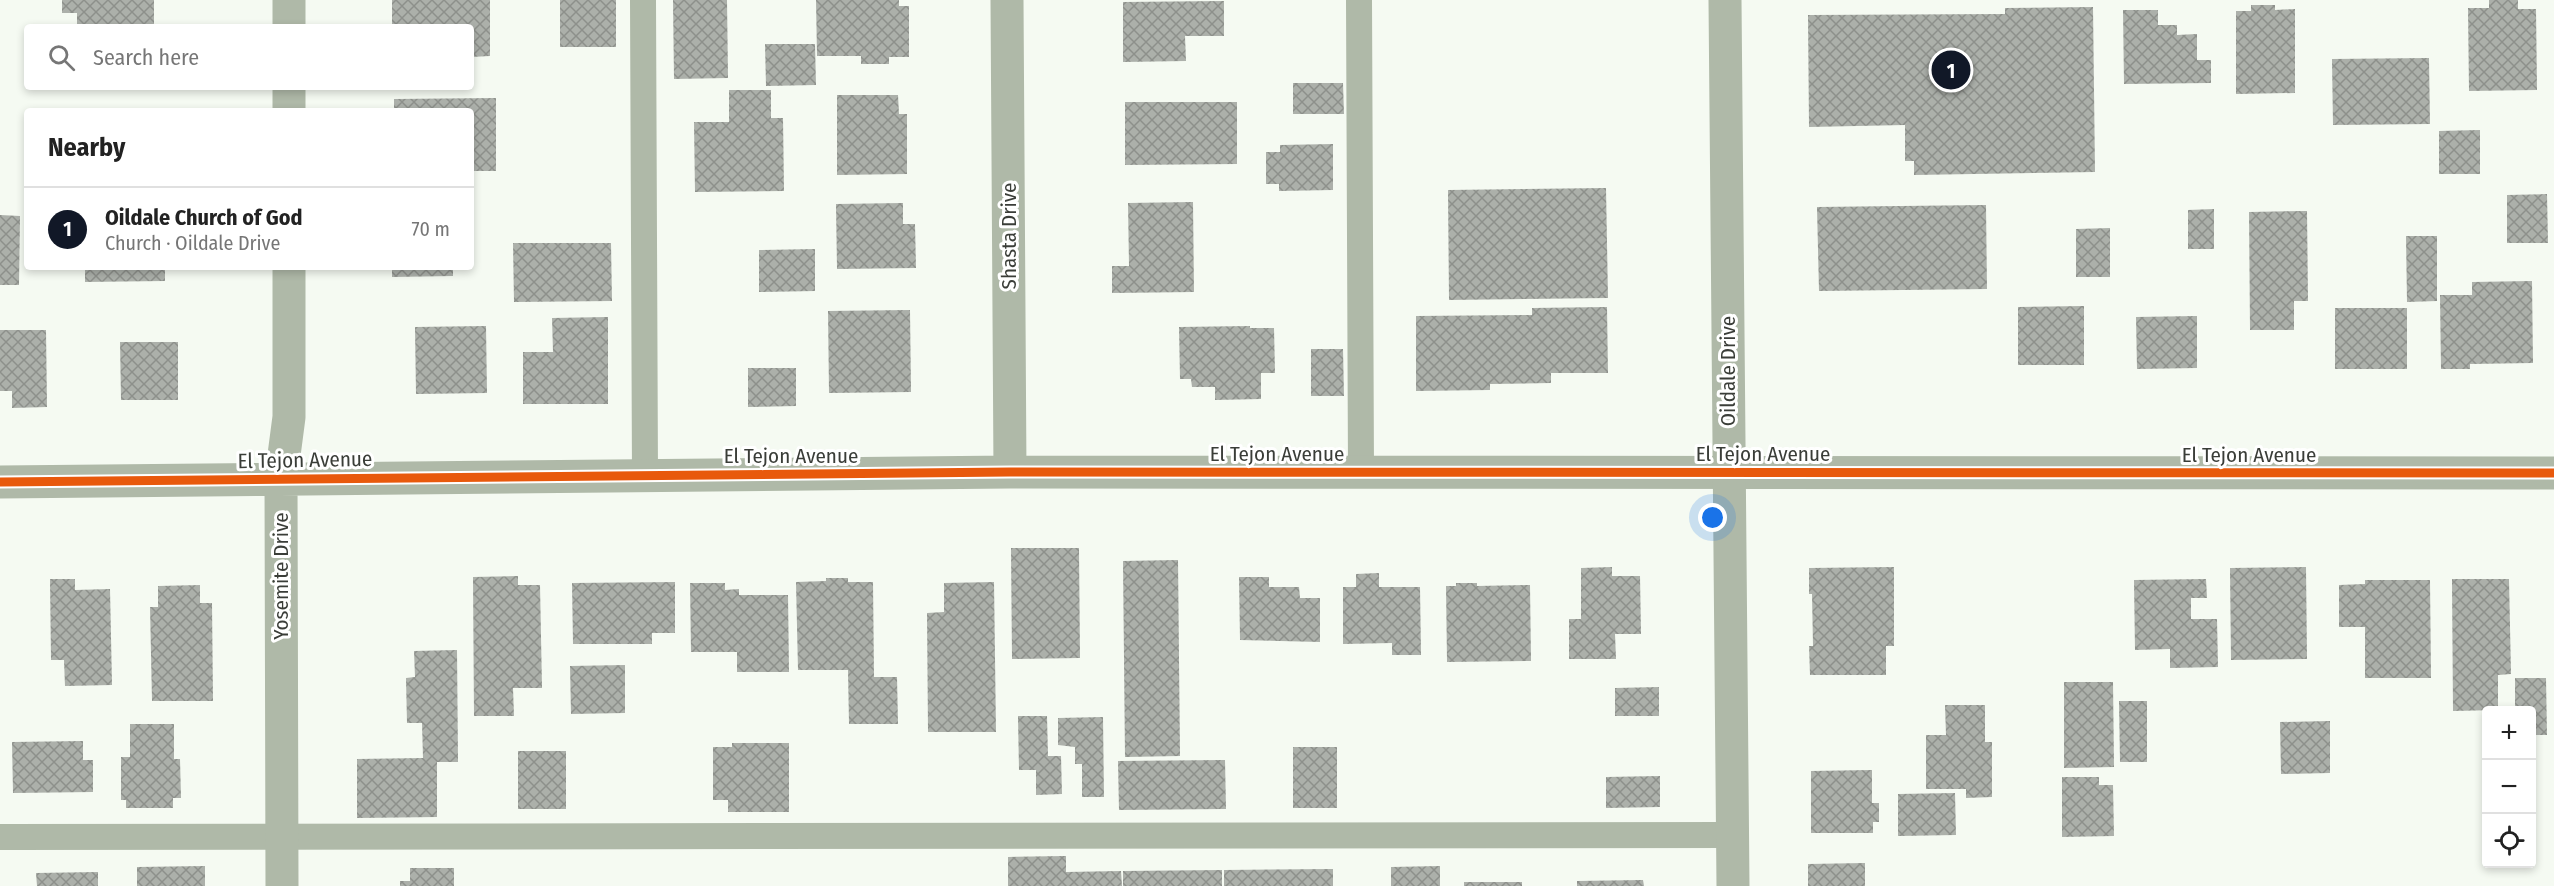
<!DOCTYPE html>
<meta charset="utf-8">
<style>
:root{--surface:#fff;--page:#f2f2f2;--text:#222;--muted:#767676;--line:#e0e0e0;--accent:#111827}
body{margin:0;font-family:"Fira Sans Condensed",sans-serif;background:var(--page);color:var(--text)}
.controls{position:absolute;right:18px;bottom:18px;display:grid;overflow:hidden;border-radius:6px;box-shadow:0 3px 9px #0003}
.controls button{width:54px;height:54px;display:grid;place-items:center;padding:0;border:0;border-bottom:2px solid var(--line);background:var(--surface);color:var(--text);font:30px sans-serif}
.you{position:absolute;left:1713px;top:518px;width:21px;height:21px;margin:-15px;border:4px solid #fff;border-radius:50%;background:#1a73e8;box-shadow:0 0 0 9px #1a73e833}
.badge{display:grid;place-items:center;width:39px;height:39px;border-radius:50%;background:var(--accent);color:#fff;font-size:20px;font-weight:700}
.pin{position:absolute;translate:-50% -50%;border:3px solid #fff;box-shadow:0 2px 6px #0006}
.list{margin:0;padding:0;list-style:none}
h2{display:flex;justify-content:space-between;align-items:center;height:78px;margin:0;padding:0 24px;font-size:26px}
h2 small{font-size:20px;font-weight:400;color:var(--muted)}
.list li{display:grid;grid-template-columns:39px 1fr auto;gap:18px;align-items:center;box-sizing:border-box;height:84px;padding:0 24px;border-top:2px solid var(--line)}
.list b{display:block;font-size:22px;white-space:nowrap}
.list p{margin:0;font-size:20px;white-space:nowrap;color:var(--muted)}
.list em{font-size:20px;font-style:normal;color:var(--muted)}
.icon{flex:none;width:33px;height:33px;fill:none;stroke:currentColor;stroke-width:2;stroke-linecap:round;stroke-linejoin:round}
.map{position:relative;flex:none;width:2554px;height:886px;overflow:hidden}
.search{position:absolute;background:var(--surface);box-shadow:0 3px 9px #0003;left:24px;top:24px;width:450px;height:66px;display:flex;align-items:center;gap:15px;box-sizing:border-box;padding:0 21px;border-radius:6px;color:var(--muted);font-size:22px}
.panel{position:absolute;background:var(--surface);box-shadow:0 3px 9px #0003;left:24px;top:108px;width:450px;height:162px;border-radius:6px}
.map>svg:first-child{display:block}
</style>
<div class="map">
<svg width="2554" height="886" viewBox="0 0 2554 886">
<defs>
<pattern id="building-cross-hatch" width="8" height="8" patternUnits="userSpaceOnUse" patternTransform="scale(1.5)"><rect width="8" height="8" fill="#acb0aa"/><path d="M0 0l8 8M0 8l8-8" fill="none" stroke="#8d908b"/></pattern>
</defs>
<rect width="100%" height="100%" fill="#f5faf2"/>
<path fill="url(#building-cross-hatch)" d="M 62,0 L 154,0 L 154,27 L 77,27 L 77,13 L 62,13 Z
M 392,0 L 490,0 L 490,56 L 471,57 L 471,27 L 392,27 Z
M 560,0 L 616,0 L 616,47 L 560,47 Z
M 673,0 L 727,0 L 728,78 L 674,79 Z
M 816,0 L 899,0 L 899,6 L 909,6 L 909,57 L 889,57 L 889,64 L 861,64 L 861,56 L 817,56 Z
M 2489,0 L 2518,0 L 2518,9 L 2536,9 L 2537,90 L 2469,91 L 2468,8 L 2489,8 Z
M 1224,1 L 1224,36 L 1185,36 L 1186,61 L 1123,62 L 1123,2 Z
M 2251,5 L 2275,5 L 2275,10 L 2295,9 L 2295,93 L 2236,94 L 2236,11 L 2251,11 Z
M 2093,7 L 2095,172 L 1914,175 L 1914,161 L 1905,161 L 1905,125 L 1809,127 L 1808,15 L 2005,14 L 2005,8 Z
M 2123,10 L 2158,10 L 2158,25 L 2177,25 L 2177,35 L 2197,34 L 2197,60 L 2211,60 L 2211,83 L 2124,84 Z
M 765,44 L 815,44 L 816,85 L 766,86 Z
M 2429,58 L 2430,124 L 2333,125 L 2332,59 Z
M 1293,83 L 1343,83 L 1344,114 L 1293,114 Z
M 729,90 L 771,90 L 771,118 L 783,118 L 784,191 L 695,192 L 694,122 L 729,122 Z
M 837,95 L 898,95 L 899,114 L 907,114 L 907,174 L 837,175 Z
M 496,98 L 496,171 L 471,171 L 471,111 L 394,111 L 394,99 Z
M 1125,102 L 1237,102 L 1237,164 L 1125,165 Z
M 2480,130 L 2480,174 L 2439,174 L 2439,131 Z
M 1333,144 L 1333,190 L 1279,191 L 1279,184 L 1266,184 L 1266,152 L 1280,152 L 1280,145 Z
M 1606,188 L 1608,298 L 1449,300 L 1448,190 Z
M 2547,194 L 2548,243 L 2507,243 L 2507,195 Z
M 1193,202 L 1194,292 L 1112,293 L 1112,266 L 1129,266 L 1128,203 Z
M 903,203 L 903,224 L 915,224 L 916,268 L 837,269 L 836,204 Z
M 1986,205 L 1987,289 L 1819,291 L 1817,207 Z
M 2214,209 L 2214,249 L 2188,249 L 2188,210 Z
M 2307,211 L 2308,301 L 2294,301 L 2294,330 L 2250,330 L 2249,212 Z
M 0,215 L 20,216 L 19,285 L 0,285 Z
M 2110,228 L 2110,277 L 2076,277 L 2076,229 Z
M 2406,236 L 2437,236 L 2437,301 L 2407,302 Z
M 513,243 L 611,243 L 612,301 L 514,302 Z
M 815,249 L 815,291 L 759,292 L 759,250 Z
M 85,267 L 165,267 L 165,281 L 85,282 Z
M 392,267 L 453,267 L 453,276 L 392,277 Z
M 2532,281 L 2533,363 L 2470,364 L 2470,369 L 2441,369 L 2440,295 L 2472,295 L 2472,282 Z
M 2084,306 L 2084,365 L 2018,365 L 2018,307 Z
M 1607,307 L 1608,373 L 1551,373 L 1551,383 L 1490,384 L 1490,390 L 1416,391 L 1416,316 L 1532,315 L 1532,308 Z
M 2335,308 L 2407,308 L 2407,369 L 2335,369 Z
M 910,310 L 911,392 L 829,393 L 828,311 Z
M 2197,316 L 2197,368 L 2137,369 L 2136,317 Z
M 608,317 L 608,404 L 523,404 L 523,352 L 553,352 L 552,318 Z
M 486,326 L 487,393 L 416,394 L 415,327 Z
M 1250,326 L 1250,328 L 1274,328 L 1275,373 L 1261,373 L 1261,399 L 1215,400 L 1215,387 L 1192,387 L 1191,379 L 1180,379 L 1179,327 Z
M 0,330 L 46,330 L 47,407 L 12,408 L 12,391 L 0,391 Z
M 120,342 L 178,342 L 178,400 L 121,400 Z
M 1311,349 L 1343,349 L 1344,396 L 1311,396 Z
M 748,368 L 796,368 L 796,406 L 748,407 Z
M 1011,548 L 1079,548 L 1080,658 L 1012,659 Z
M 1178,560 L 1180,756 L 1125,757 L 1123,561 Z
M 1612,567 L 1612,576 L 1640,576 L 1641,634 L 1615,634 L 1616,659 L 1569,659 L 1569,619 L 1581,619 L 1581,568 Z
M 1894,567 L 1894,646 L 1886,646 L 1886,675 L 1810,675 L 1809,646 L 1813,646 L 1812,594 L 1809,594 L 1809,568 Z
M 2306,567 L 2307,659 L 2231,660 L 2230,568 Z
M 1379,573 L 1379,587 L 1420,587 L 1421,655 L 1392,655 L 1392,643 L 1343,644 L 1343,587 L 1356,587 L 1356,574 Z
M 518,576 L 518,585 L 540,585 L 542,688 L 513,688 L 514,716 L 474,716 L 473,577 Z
M 1239,577 L 1269,577 L 1269,587 L 1299,587 L 1300,598 L 1320,598 L 1320,642 L 1240,640 Z
M 826,578 L 848,578 L 848,582 L 873,582 L 874,677 L 897,677 L 898,724 L 849,724 L 848,670 L 798,670 L 796,582 L 826,581 Z
M 50,579 L 75,579 L 75,590 L 110,589 L 112,685 L 65,686 L 64,660 L 51,660 Z
M 2206,579 L 2207,598 L 2191,598 L 2191,619 L 2217,619 L 2218,667 L 2170,668 L 2170,649 L 2135,650 L 2134,580 Z
M 2452,579 L 2509,579 L 2511,674 L 2498,675 L 2498,710 L 2453,711 Z
M 2365,580 L 2430,580 L 2431,678 L 2365,678 L 2365,627 L 2339,627 L 2339,585 L 2365,584 Z
M 675,582 L 675,633 L 652,633 L 652,644 L 573,644 L 572,583 Z
M 994,582 L 996,732 L 928,732 L 927,613 L 944,612 L 944,583 Z
M 690,583 L 725,583 L 725,590 L 739,589 L 739,595 L 788,595 L 789,672 L 737,672 L 737,652 L 691,652 Z
M 1456,583 L 1477,583 L 1477,586 L 1530,585 L 1531,661 L 1447,662 L 1446,586 L 1456,586 Z
M 200,585 L 200,603 L 212,603 L 213,701 L 152,701 L 150,607 L 158,607 L 158,586 Z
M 457,650 L 458,762 L 437,762 L 437,817 L 357,818 L 357,759 L 423,758 L 422,723 L 407,723 L 406,678 L 415,677 L 414,651 Z
M 625,665 L 625,713 L 571,714 L 570,666 Z
M 2515,678 L 2546,678 L 2547,735 L 2532,735 L 2532,710 L 2515,710 Z
M 2064,682 L 2113,682 L 2114,767 L 2064,768 Z
M 1659,687 L 1659,716 L 1615,716 L 1615,688 Z
M 2119,701 L 2147,701 L 2147,762 L 2120,762 Z
M 1945,705 L 1985,705 L 1985,742 L 1992,742 L 1992,797 L 1966,798 L 1966,789 L 1926,789 L 1926,735 L 1946,735 Z
M 1018,716 L 1047,716 L 1048,756 L 1061,756 L 1062,794 L 1036,795 L 1036,770 L 1019,770 Z
M 1103,717 L 1104,797 L 1082,797 L 1082,764 L 1075,764 L 1075,747 L 1058,745 L 1058,718 Z
M 2330,721 L 2330,773 L 2281,774 L 2280,722 Z
M 130,724 L 174,724 L 174,759 L 180,759 L 181,798 L 173,798 L 173,808 L 126,808 L 126,800 L 121,800 L 121,757 L 130,757 Z
M 83,741 L 83,760 L 93,760 L 93,792 L 13,793 L 12,742 Z
M 732,743 L 789,743 L 789,812 L 728,812 L 728,800 L 713,800 L 713,747 L 732,747 Z
M 1293,747 L 1337,747 L 1337,808 L 1293,808 Z
M 518,751 L 566,751 L 566,809 L 518,809 Z
M 1225,760 L 1226,809 L 1119,810 L 1118,761 Z
M 1872,770 L 1872,803 L 1879,803 L 1879,822 L 1873,822 L 1873,833 L 1811,833 L 1811,771 Z
M 1660,776 L 1660,807 L 1606,808 L 1606,777 Z
M 2062,777 L 2099,777 L 2099,785 L 2113,785 L 2114,836 L 2062,837 Z
M 1955,793 L 1956,835 L 1898,836 L 1898,794 Z
M 1066,856 L 1066,872 L 1121,871 L 1122,886 L 1008,886 L 1008,857 Z
M 1865,863 L 1865,886 L 1808,886 L 1808,864 Z
M 205,866 L 205,886 L 137,886 L 137,867 Z
M 1440,866 L 1440,886 L 1391,886 L 1391,867 Z
M 410,868 L 454,868 L 454,886 L 400,886 L 400,881 L 410,881 Z
M 1333,869 L 1333,886 L 1224,886 L 1224,870 Z
M 1222,870 L 1222,886 L 1123,886 L 1123,871 Z
M 98,872 L 98,886 L 37,886 L 36,873 Z
M 1643,880 L 1644,886 L 1577,886 L 1577,881 Z
M 1464,882 L 1522,882 L 1522,886 L 1464,886 Z"/>
<g fill="none" stroke-linecap="round" stroke-linejoin="round">
<path stroke="#afb9a8" stroke-width="26" d="M 643,0 L 645,475
M 1359,0 L 1361,472
M 0,837 L 1732,835"/>
<path stroke="#afb9a8" stroke-width="33" d="M 289,0 L 289,27
M 1007,0 L 1010,472
M 289,87 L 289,111
M 0,482 L 1010,472 L 2554,473
M 282,886 L 281,478 L 289,417 L 289,267"/>
<path stroke="#afb9a8" stroke-width="33" d="M 1725,0 L 1733,886"/>
<defs>
<path id="cycleway" d="M 0,482 L 1010,472 L 2554,473"/>
</defs>
<use href="#cycleway" stroke="#fff" stroke-width="13"/>
<use href="#cycleway" stroke="#e8590c" stroke-width="9"/>
</g>
<g text-anchor="middle" stroke-width="6" stroke-linejoin="round" paint-order="stroke">
<g font-size="21" fill="#3a3d38" stroke="#fff">
<text transform="translate(1009 236) rotate(-90)" y="7">Shasta Drive</text>
<text transform="translate(1728 371) rotate(-90)" y="7">Oildale Drive</text>
<text x="1277" y="461">El Tejon Avenue</text>
<text x="1763" y="461">El Tejon Avenue</text>
<text x="2249" y="462">El Tejon Avenue</text>
<text x="791" y="463">El Tejon Avenue</text>
<text transform="translate(305 460) rotate(-1)" y="7">El Tejon Avenue</text>
<text transform="translate(281 576) rotate(-90)" y="7">Yosemite Drive</text>
</g>
</g>
</svg>
<div class="controls">
<button>+</button>
<button>−</button>
<button><svg class="icon" aria-label="locate" viewBox="0 0 24 24"><circle cx="12" cy="12" r="6"/><path d="M12 2v4M12 18v4M2 12h4M18 12h4"/></svg></button>
</div>
<div class="you"></div>
<div class="pin badge" style="left:1951px;top:70px">1</div>
<div class="search"><svg class="icon" aria-label="search" viewBox="0 0 24 24"><circle cx="10" cy="10" r="6"/><path d="M15 15l6 6"/></svg>Search here</div>
<section class="panel">
<h2>Nearby<small></small></h2>
<ul class="list">
<li><span class="badge">1</span><div><b>Oildale Church of God</b><p>Church · Oildale Drive</p></div><em>70 m</em></li>
</ul>
</section>
</div>
